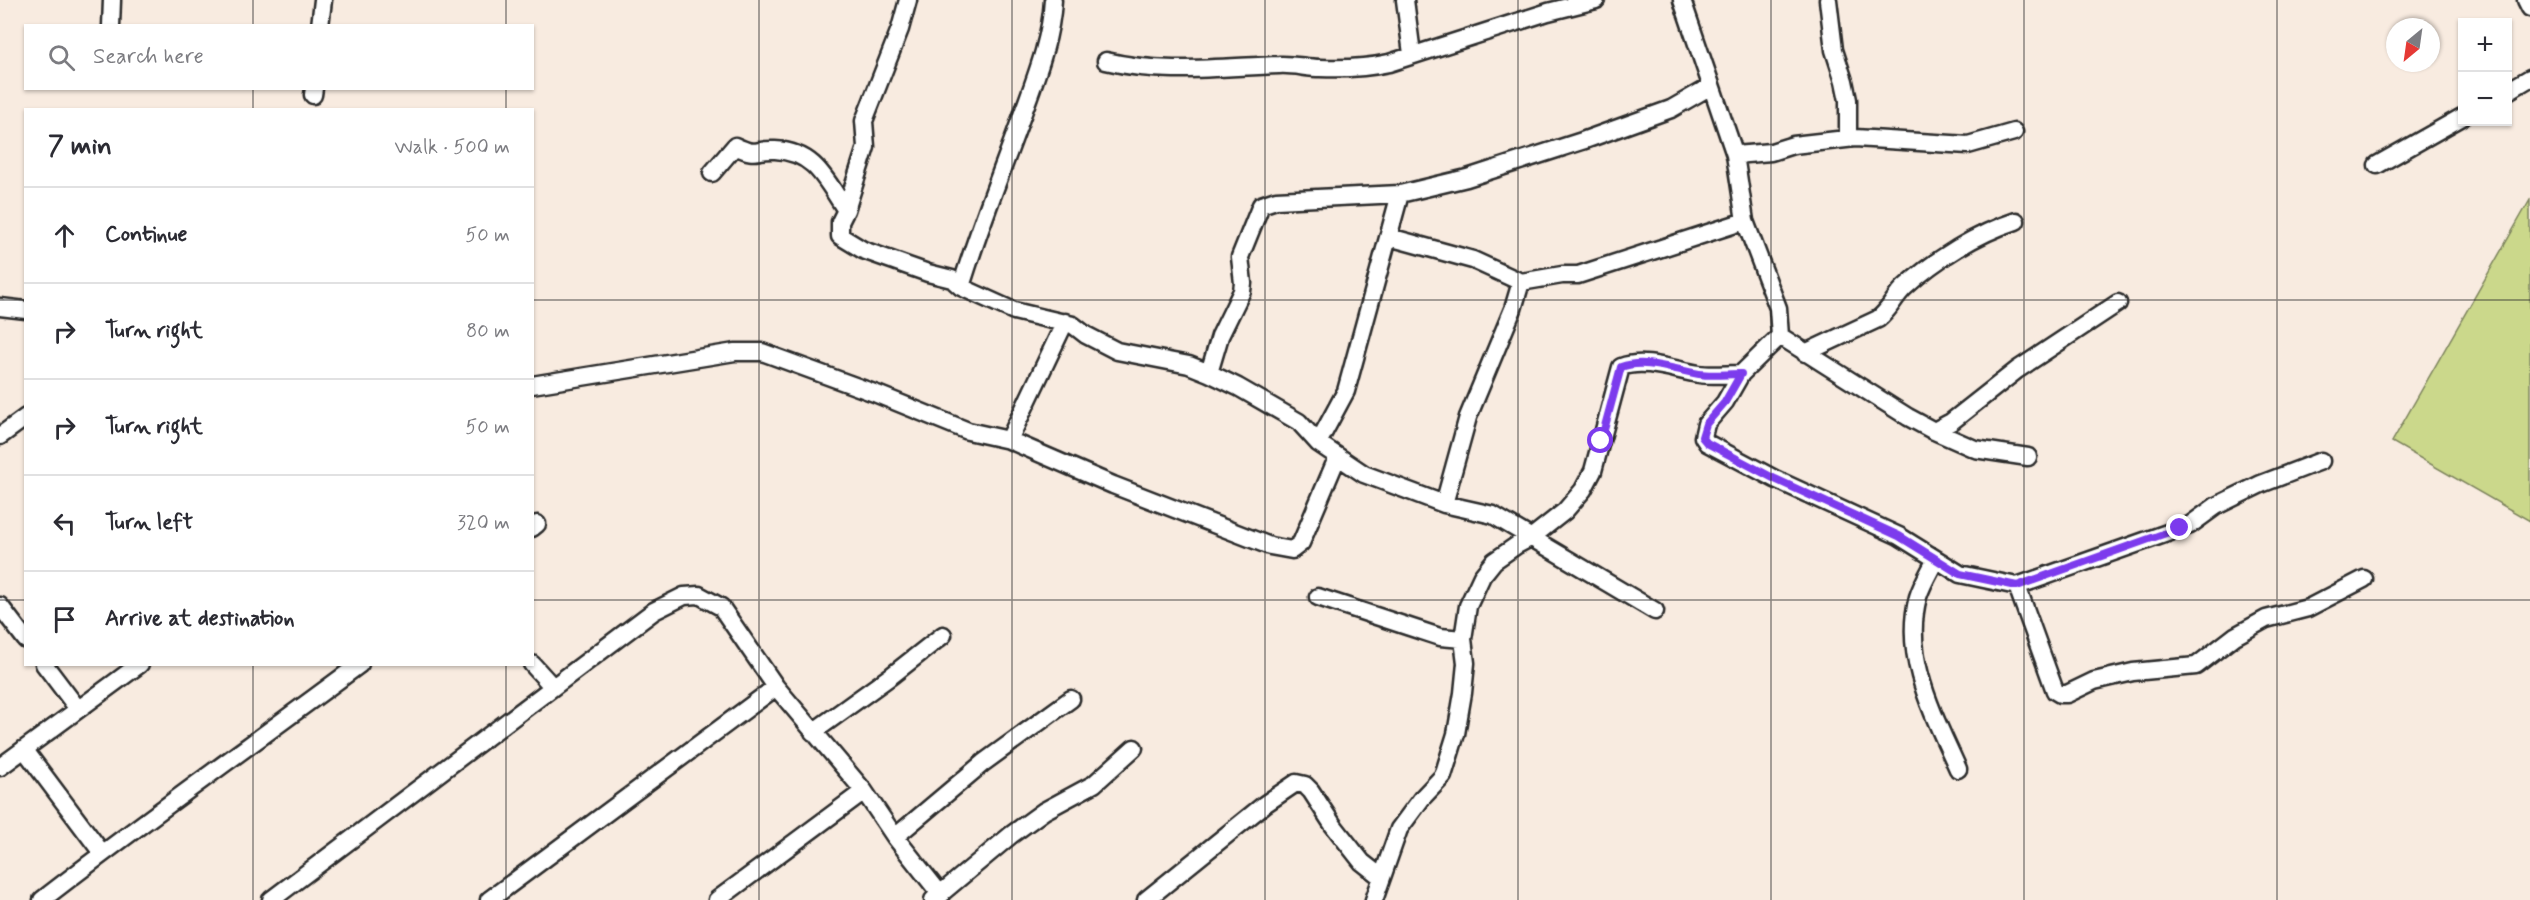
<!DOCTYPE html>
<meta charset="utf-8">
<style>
:root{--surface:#fff;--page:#f7f7f7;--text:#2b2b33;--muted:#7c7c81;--line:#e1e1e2}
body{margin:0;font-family:Mynerve,sans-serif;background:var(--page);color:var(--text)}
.controls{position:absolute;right:18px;top:18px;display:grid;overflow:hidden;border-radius:0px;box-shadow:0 2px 4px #0004}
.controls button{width:54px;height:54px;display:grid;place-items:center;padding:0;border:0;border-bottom:2px solid var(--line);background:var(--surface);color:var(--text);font:30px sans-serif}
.compass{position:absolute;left:2386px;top:18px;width:54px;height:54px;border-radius:50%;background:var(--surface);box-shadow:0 2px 4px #0004;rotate:209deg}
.stop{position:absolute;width:18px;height:18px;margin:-14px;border:4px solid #7c3aed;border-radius:50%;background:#fff}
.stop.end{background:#7c3aed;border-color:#fff;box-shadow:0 2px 6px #0008}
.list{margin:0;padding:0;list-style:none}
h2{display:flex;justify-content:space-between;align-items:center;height:78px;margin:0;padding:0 24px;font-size:26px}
h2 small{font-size:20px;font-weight:400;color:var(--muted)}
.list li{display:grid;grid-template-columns:39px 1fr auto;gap:18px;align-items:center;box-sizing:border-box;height:96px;padding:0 24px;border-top:2px solid var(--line)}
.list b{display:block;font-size:22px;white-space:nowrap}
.list em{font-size:20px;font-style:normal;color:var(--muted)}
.icon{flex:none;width:33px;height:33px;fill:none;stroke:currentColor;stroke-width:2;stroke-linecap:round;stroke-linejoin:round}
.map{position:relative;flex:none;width:2530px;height:900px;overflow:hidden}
.search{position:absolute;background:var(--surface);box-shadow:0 2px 4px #0004;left:24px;top:24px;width:510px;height:66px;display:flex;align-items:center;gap:15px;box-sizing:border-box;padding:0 21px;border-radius:0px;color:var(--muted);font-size:22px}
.panel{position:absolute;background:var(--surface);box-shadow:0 2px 4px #0004;left:24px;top:108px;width:510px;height:558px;border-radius:0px}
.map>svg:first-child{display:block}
</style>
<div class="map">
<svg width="2530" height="900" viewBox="0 0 2530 900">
<rect width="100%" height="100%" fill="#f8ebe0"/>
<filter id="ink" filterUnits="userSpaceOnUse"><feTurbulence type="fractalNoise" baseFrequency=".0167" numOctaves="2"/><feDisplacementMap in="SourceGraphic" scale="12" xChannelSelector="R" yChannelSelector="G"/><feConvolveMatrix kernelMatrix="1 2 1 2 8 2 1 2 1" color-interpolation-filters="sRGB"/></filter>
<g filter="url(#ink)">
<path fill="#cbd88b" stroke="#7b825b" stroke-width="1.5" d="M 2530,200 L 2530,521 L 2392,442 Z"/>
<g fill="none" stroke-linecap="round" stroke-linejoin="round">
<defs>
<path id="minor" d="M 908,0 L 900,29 L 864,121 L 866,147 L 846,210 L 840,222 L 840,236 L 863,250 L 928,273 L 952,279 L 961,287 L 1014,311 L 1073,325 L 1086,335 L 1117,351 L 1189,365 L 1209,373 L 1238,387 L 1299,422 L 1318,443 L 1364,474 L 1444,504 L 1493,515 L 1655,611
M 1405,0 L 1412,54
M 1682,0 L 1735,155 L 1745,221 L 1778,308 L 1780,336
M 1828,0 L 1834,50 L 1844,81 L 1848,100 L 1848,139
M 2526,0 L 2530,8
M 111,26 L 112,0
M 320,26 L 323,0
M 1106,61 C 1163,75 1221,67 1279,65 C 1293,64 1307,68 1320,68 C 1343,69 1366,68 1389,63 L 1548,12 L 1596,0
M 2508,91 L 2530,78
M 313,95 L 314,88
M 1735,155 L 1771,152 L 1793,145 L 1855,138 L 1968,145 L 2014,132
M 2377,165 L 2462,117
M 712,173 L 735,146 C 758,157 754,149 775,150 C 816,152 826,181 846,210
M 1389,237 L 1473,260 L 1521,282
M 961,287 C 979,227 1003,169 1024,110 C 1037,74 1051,38 1053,0
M 0,307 L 26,310
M 1780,336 L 1741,374 L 1725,402 L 1706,424 L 1703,437 L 1707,443 L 1775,479 L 1899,536 L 1960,574 L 2017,586 L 2190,525 L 2216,506 L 2261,484 L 2321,461
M 1780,336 L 1908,417 L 1934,431 L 1975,449 L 2028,457
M 1805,353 L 1878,319 C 1890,310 1894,297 1905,287 C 1936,259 1976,234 2016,221
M 1209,373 L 1220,336 L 1242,291 L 1243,283 L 1240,257 L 1261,205 L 1276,200 L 1400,194 L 1467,178 L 1582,141 L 1671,109 L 1711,86
M 532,385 L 735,352 L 762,352 L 877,394 L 968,431 L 1009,440 L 1113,485 L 1270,546 L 1292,550 L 1301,543 L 1337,458
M 1934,431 L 1951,422 L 2017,370 L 2118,303
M 0,436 L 26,417
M 1009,440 L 1065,322
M 1318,443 L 1346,391 L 1400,194
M 1444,504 L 1468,417 L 1513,309 L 1521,282 L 1562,275 L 1578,275 L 1745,221
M 532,528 L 537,524
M 1936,559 C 1930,571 1922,584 1918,597 C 1902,658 1934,715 1958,769
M 2017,586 L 2055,691 L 2060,694 L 2067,694 L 2094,681 L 2133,672 L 2196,666 L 2235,636 L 2266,619 L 2308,608 L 2364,579
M 1318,597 L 1440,637 L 1463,639
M 0,606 L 26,640
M 44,664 L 78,709
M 532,664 L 552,686
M 813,732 L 891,676 L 943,635
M 24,749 L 102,853
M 0,767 L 140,664
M 895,837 L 983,763 L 1071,699
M 42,900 C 146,819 254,743 360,664
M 271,900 L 654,611 L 684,596 L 699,595 L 721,607 L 776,687 L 864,791 L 895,837 L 941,895
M 489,900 L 776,687
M 717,900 L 864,791
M 933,900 L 1011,835 L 1044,811 L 1094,784 L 1134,748
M 1146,900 L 1265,804 L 1296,783 L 1305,785 L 1311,791 L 1333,825 L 1362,862 L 1381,877
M 1374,900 L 1399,829 L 1422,798 L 1443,776 L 1456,734 L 1463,693 L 1466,663 L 1463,639 L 1468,606 L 1482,576 L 1494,561 L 1517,545 L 1532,537 L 1565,511 L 1583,490 L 1593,471 L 1621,367 C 1645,358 1674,370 1699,374 C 1712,376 1727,374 1741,374"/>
</defs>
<use href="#minor" stroke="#2b2b2b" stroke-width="21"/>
<use href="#minor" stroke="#fff" stroke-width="16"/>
</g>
</g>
<g fill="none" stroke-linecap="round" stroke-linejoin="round" filter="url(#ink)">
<path stroke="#7c3aed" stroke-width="8" d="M 1601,441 L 1621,367 C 1645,358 1674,370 1699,374 C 1712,376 1727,374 1741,374 L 1725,402 L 1706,424 L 1702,437 L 1707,443 L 1775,479 L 1899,536 L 1960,574 L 2017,586 L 2180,528"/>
</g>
<path fill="none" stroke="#2b2b2b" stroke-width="1.5" stroke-opacity="0.55" d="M 253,0 L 253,26M 506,0 L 506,26M 759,0 L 759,900M 1012,0 L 1012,900M 1265,0 L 1265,900M 1518,0 L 1518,900M 1771,0 L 1771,900M 2024,0 L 2024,900M 2277,0 L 2277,900M 253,88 L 253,110M 506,88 L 506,110M 0,300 L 26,300M 532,300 L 2530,300M 0,600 L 26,600M 532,600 L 2530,600M 253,664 L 253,900M 506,664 L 506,900"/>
</svg>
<div class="controls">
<button>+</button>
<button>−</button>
</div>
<svg class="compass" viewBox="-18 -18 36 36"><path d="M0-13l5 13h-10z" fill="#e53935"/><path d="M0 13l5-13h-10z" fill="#7c7c81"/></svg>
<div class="stop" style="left:1601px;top:441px"></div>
<div class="stop end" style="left:2180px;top:528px"></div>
<div class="search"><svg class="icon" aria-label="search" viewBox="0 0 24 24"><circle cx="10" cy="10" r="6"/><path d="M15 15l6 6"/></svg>Search here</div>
<section class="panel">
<h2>7 min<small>Walk · 500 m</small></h2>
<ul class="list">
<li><svg class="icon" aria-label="ahead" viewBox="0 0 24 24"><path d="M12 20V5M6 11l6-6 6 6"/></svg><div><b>Continue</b></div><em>50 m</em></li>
<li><svg class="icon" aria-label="right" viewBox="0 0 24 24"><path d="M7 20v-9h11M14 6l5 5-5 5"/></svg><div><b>Turn right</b></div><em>80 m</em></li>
<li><svg class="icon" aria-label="right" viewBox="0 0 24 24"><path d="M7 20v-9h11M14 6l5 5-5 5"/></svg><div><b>Turn right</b></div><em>50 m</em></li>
<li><svg class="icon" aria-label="left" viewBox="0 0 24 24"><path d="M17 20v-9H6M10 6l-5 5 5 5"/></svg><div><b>Turn left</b></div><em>320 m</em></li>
<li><svg class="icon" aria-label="arrive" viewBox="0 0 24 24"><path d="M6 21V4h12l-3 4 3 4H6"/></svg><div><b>Arrive at destination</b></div></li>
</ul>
</section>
</div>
